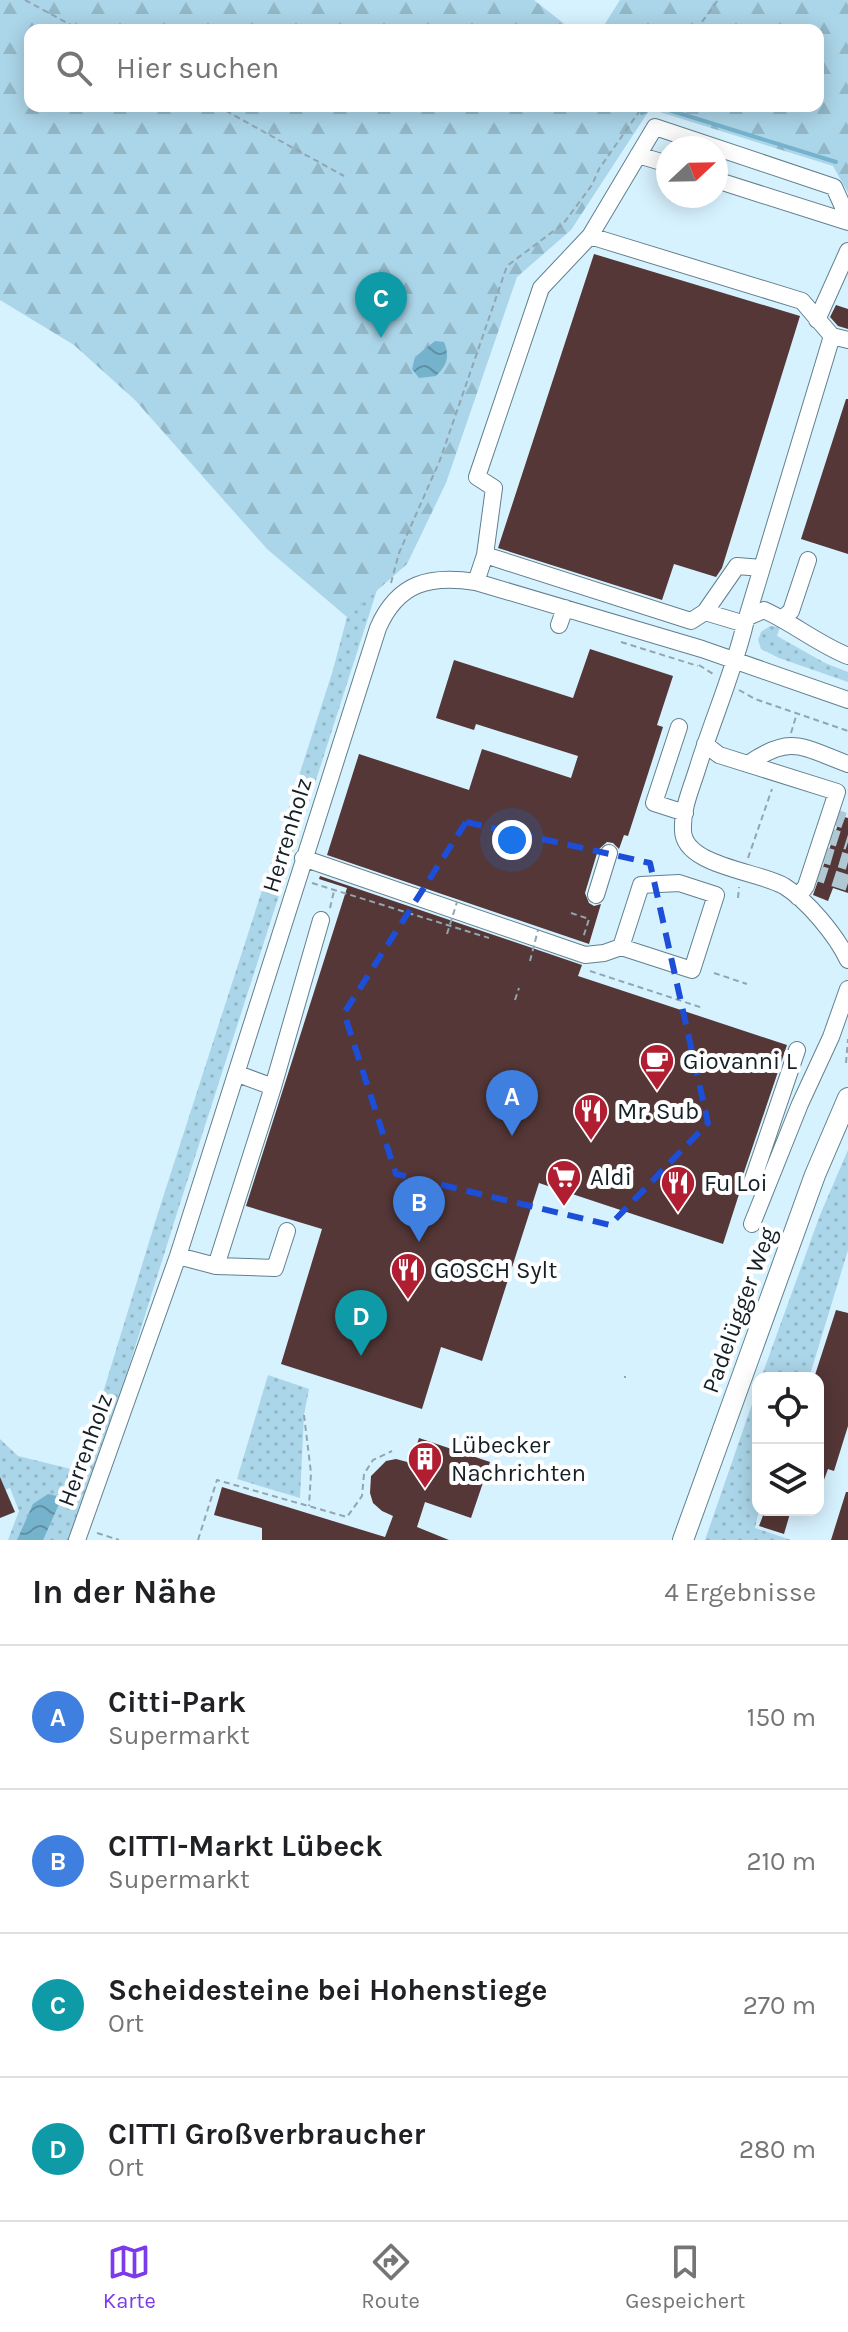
<!DOCTYPE html>
<html lang="de">
<meta charset="utf-8">
<style>
:root{--surface:#fff;--page:#f6f6f6;--text:#202124;--muted:#757577;--line:#e0e0e0;--accent:#7c3aed}
body{margin:0;font-family:Karla,sans-serif;background:var(--page);color:var(--text)}
.controls{position:absolute;right:24px;bottom:24px;display:grid;overflow:hidden;border-radius:16px;box-shadow:0 4px 20px #0003}
.controls button{width:72px;height:72px;display:grid;place-items:center;padding:0;border:0;border-bottom:2px solid var(--line);background:var(--surface);color:var(--text);font:40px sans-serif}
.compass{position:absolute;left:656px;top:136px;width:72px;height:72px;border-radius:50%;background:var(--surface);box-shadow:0 4px 20px #0003;rotate:68deg}
.you{position:absolute;left:512px;top:840px;width:28px;height:28px;margin:-20px;border:6px solid #fff;border-radius:50%;background:#1a73e8;box-shadow:0 0 0 12px #1a73e833}
.badge{display:grid;place-items:center;width:52px;height:52px;border-radius:50%;background:var(--accent);color:#fff;font-size:26px;font-weight:700}
.pin{position:absolute;translate:-50% -66px;filter:drop-shadow(0 2px 4px #0008)}
.pin::after{content:'';position:absolute;top:42px;width:28px;height:24px;background:inherit;clip-path:polygon(0 0,100% 0,50% 100%)}
.list{margin:0;padding:0;list-style:none}
h2{display:flex;justify-content:space-between;align-items:center;height:104px;margin:0;padding:0 32px;font-size:34px}
h2 small{font-size:26px;font-weight:400;color:var(--muted)}
.list li{display:grid;grid-template-columns:52px 1fr auto;gap:24px;align-items:center;box-sizing:border-box;height:144px;padding:0 32px;border-top:2px solid var(--line)}
.list b{display:block;font-size:30px;white-space:nowrap}
.list p{margin:0;font-size:26px;white-space:nowrap;color:var(--muted)}
.list em{font-size:26px;font-style:normal;color:var(--muted)}
.icon{flex:none;width:44px;height:44px;fill:none;stroke:currentColor;stroke-width:2;stroke-linecap:round;stroke-linejoin:round}
.map{position:relative;flex:none;width:848px;height:1540px;overflow:hidden}
.search{position:absolute;background:var(--surface);box-shadow:0 4px 20px #0003;left:24px;right:24px;top:24px;height:88px;display:flex;align-items:center;gap:20px;box-sizing:border-box;padding:0 28px;border-radius:16px;color:var(--muted);font-size:30px}
.sheet{height:680px;background:var(--surface)}
nav{display:flex;justify-content:space-around;align-items:center;box-sizing:border-box;height:112px;border-top:2px solid var(--line);background:var(--surface);font-size:22px;color:var(--muted)}
nav a{display:grid;justify-items:center;gap:4px}
nav .on{color:var(--accent)}
.map>svg:first-child{display:block}
</style>
<div class="map">
<svg width="848" height="1540" viewBox="0 0 848 1540">
<defs>
<pattern id="grass-dots" width="8" height="8" patternUnits="userSpaceOnUse" patternTransform="scale(2)"><rect width="8" height="8" fill="#abd5e8"/><path d="M2 2h.1M6 6h.1" fill="none" stroke="#92b7c7" stroke-width="1.8" stroke-linecap="round"/></pattern>
<pattern id="forest-firs" width="22" height="20" patternUnits="userSpaceOnUse" patternTransform="scale(2)"><rect width="22" height="20" fill="#abd5e8"/><path d="M5 1l3.5 6h-7zM16 11l3.5 6h-7z" fill="#92b7c7"/></pattern>
<pattern id="water-waves" width="16" height="10" patternUnits="userSpaceOnUse" patternTransform="scale(2)"><rect width="16" height="10" fill="#75b2cc"/><path d="M0 5q4-4 8 0t8 0" fill="none" stroke="#5f90a5"/></pattern>
</defs>
<rect width="100%" height="100%" fill="#d7f2ff"/>
<path fill="url(#grass-dots)" d="M 377,590 L 177,1213 L 90,1491 L 69,1540 L 8,1540 L 19,1511 L 10,1488 L 0,1492 L 0,1439 L 18,1456 L 79,1471 L 157,1216 L 333,670 L 347,617 Z
M 770,626 L 780,627 L 777,636 L 825,663 L 848,672 L 848,682 L 779,658 L 761,649 L 758,640 L 761,632 Z
M 848,1150 L 848,1250 L 809,1378 L 761,1378 L 820,1215 Z
M 268,1375 L 309,1389 L 304,1415 L 300,1498 L 237,1479 Z
M 758,1387 L 759,1510 L 755,1528 L 791,1540 L 705,1540 Z"/>
<path fill="url(#forest-firs)" d="M 0,0 L 534,0 L 572,30 L 30,30 L 30,106 L 818,106 L 818,30 L 601,30 L 620,0 L 848,0 L 848,193 L 833,166 L 650,109 L 571,230 L 517,277 L 446,483 L 407,564 L 347,617 L 267,549 L 135,400 L 74,345 L 0,300 Z"/>
<path fill="url(#water-waves)" d="M 435,341 L 444,342 C 450,357 447,365 436,376 L 419,378 L 412,369 L 415,357 Z
M 48,1494 L 57,1496 L 60,1502 L 43,1540 L 17,1540 L 33,1504 Z"/>
<g fill="none" stroke-linecap="round" stroke-linejoin="round">
<path stroke="#75b2cc" stroke-width="4" d="M 633,106 L 634,107
M 656,106 L 836,162
M 642,113 L 651,106"/>
</g>
<path fill="#543736" d="M 594,254 L 800,316 L 722,568 L 716,577 L 674,564 L 662,600 L 498,548 Z
M 836,305 L 848,309 L 848,329 L 838,326 L 830,317 Z
M 846,399 L 848,399 L 848,554 L 801,539 Z
M 590,649 L 673,676 L 657,725 L 663,727 L 628,836 L 624,835 L 619,849 L 613,843 L 607,842 L 598,850 L 585,893 L 589,903 L 594,906 L 601,904 L 589,944 L 327,855 L 359,754 L 469,790 L 482,749 L 571,778 L 578,756 L 476,724 L 474,730 L 436,718 L 454,660 L 573,698 Z
M 841,816 L 848,818 L 848,893 L 833,888 L 828,901 L 813,895 Z
M 320,876 L 582,965 L 578,976 L 787,1045 L 741,1181 L 741,1188 L 723,1244 L 539,1183 L 482,1361 L 441,1347 L 422,1409 L 281,1364 L 322,1229 L 246,1206 L 347,888 L 319,879 Z
M 836,1310 L 848,1313 L 848,1426 L 834,1471 L 828,1469 L 819,1493 L 818,1378 L 814,1378 Z
M 419,1438 L 490,1462 L 471,1518 L 425,1502 L 417,1527 L 449,1540 L 262,1540 L 262,1528 L 214,1515 L 222,1487 L 385,1537 L 393,1516 L 382,1511 L 373,1503 L 370,1493 L 371,1476 L 386,1461 L 396,1459 L 411,1463 Z
M 0,1477 L 15,1512 L 0,1518 Z
M 846,1492 L 848,1492 L 848,1540 L 831,1540 Z
M 765,1510 L 791,1510 L 784,1534 L 759,1526 Z"/>
<g fill="none" stroke-linecap="round" stroke-linejoin="round">
<path stroke="#b0c8d4" stroke-width="16" stroke-dasharray="16 8" stroke-linecap="butt" d="M 829,815 L 848,822
M 823,834 L 848,842
M 817,853 L 848,862
M 811,871 L 848,883"/>
<defs>
<path id="minor" d="M 638,155 L 668,164
M 716,180 L 848,222
M 590,236 L 655,127 L 834,187 L 848,218
M 817,320 L 848,251
M 848,340 L 832,336 L 745,624 C 733,674 712,721 697,770 C 691,789 682,809 683,830 C 683,866 758,871 784,886 C 807,900 836,935 848,960
M 485,555 L 494,488 L 477,477 L 541,288 L 590,236 L 802,301 L 832,336
M 476,582 L 485,555 L 691,621 L 705,612 L 737,566 L 762,568
M 705,612 L 745,624
M 748,617 L 764,610 C 793,623 818,644 848,656
M 783,618 L 791,611 L 808,560
M 559,625 L 565,608
M 679,727 L 654,803 L 685,813
M 705,744 L 719,755 L 837,792 L 806,886 L 798,897
M 748,764 C 791,734 802,747 848,764
M 303,858 L 585,955 L 604,953 L 621,947 L 692,970 L 716,895 L 679,883 L 641,885 L 621,947
M 596,895 L 609,853
M 238,1074 L 273,1087
M 751,1185 L 797,1050
M 752,1224 L 800,1104 L 831,1037 L 848,989
M 178,1256 L 216,1266 L 275,1268 L 287,1231
M 216,1266 L 273,1087 L 321,920
M 77,1540 L 178,1256 L 378,628 C 398,582 430,575 476,582 L 702,649 L 848,700"/>
<path id="major" d="M 683,1540 L 815,1175 L 848,1098"/>
</defs>
<use href="#minor" stroke="#61808e" stroke-width="18"/>
<use href="#major" stroke="#61808e" stroke-width="22"/>
<path stroke="#90a6b0" stroke-width="2" stroke-dasharray="6 4" stroke-linecap="butt" d="M 25,0 L 80,30
M 696,30 L 718,0
M 217,106 L 344,176
M 391,583 L 399,553 L 440,460 L 507,266 L 563,224 L 592,185 L 599,169 L 643,106
M 621,642 L 698,666
M 699,665 L 713,674
M 739,690 L 755,699 L 848,731
M 791,733 L 797,713
M 748,858 L 772,789
M 312,883 L 489,938
M 738,898 L 739,887
M 330,908 L 334,891
M 571,913 L 589,919 L 583,938
M 590,971 L 703,1008
M 714,973 L 747,984
M 515,1000 L 519,988
M 846,1063 L 848,1039
M 625,1378 L 625,1376
M 304,1415 L 311,1473 L 309,1506
M 97,1533 L 119,1540
M 198,1540 L 217,1480 L 347,1517 L 362,1496 L 364,1474 L 373,1460 L 392,1451"/>
<use href="#minor" stroke="#fff" stroke-width="16"/>
<use href="#major" stroke="#fff" stroke-width="20"/>
<path stroke="#90a6b0" stroke-width="2" stroke-dasharray="6 4" stroke-linecap="butt" d="M 447,934 L 457,902
M 530,961 L 538,930"/>
</g>
<path fill="none" stroke="#1d4ed8" stroke-width="6" stroke-dasharray="16 10" stroke-linejoin="round" d="M 466,822 L 650,863 L 708,1123 L 610,1225 L 396,1174 L 344,1013 Z"/>
<defs>
<symbol id="cafe-pin" viewBox="-11 -11 22 30"><path d="M0 17L-7.5 6A9.5 9.5 0 1 1 7.5 6Z" fill="#b11e31" stroke="#fff"/><path d="M-5.5-4.5H6V0H3Q3 3.5 0 3.5H-2.5Q-5.5 3.5-5.5 0ZM3-3.2v2h1.7v-2ZM-6 4.5H4V6H-6Z" fill="#fff"/></symbol>
<symbol id="restaurant-pin" viewBox="-11 -11 22 30"><path d="M0 17L-7.5 6A9.5 9.5 0 1 1 7.5 6Z" fill="#b11e31" stroke="#fff"/><path d="M-5-6h1v4h1v-4h1v4h1v-4h1v5L-1.5 .5V6h-2V.5L-5-1ZM5-6V6H3V1.5H1.5Q1.5-4 5-6Z" fill="#fff"/></symbol>
<symbol id="supermarket-pin" viewBox="-11 -11 22 30"><path d="M0 17L-7.5 6A9.5 9.5 0 1 1 7.5 6Z" fill="#b11e31" stroke="#fff"/><path d="M-6-5.5h2.5l.6 2H6L4.5 2H-2.5L-4.4-4H-6ZM-1.5 3.2a1.3 1.3 0 1 0 .1 0ZM3 3.2a1.3 1.3 0 1 0 .1 0Z" fill="#fff"/></symbol>
<symbol id="building-pin" viewBox="-11 -11 22 30"><path d="M0 17L-7.5 6A9.5 9.5 0 1 1 7.5 6Z" fill="#b11e31" stroke="#fff"/><path d="M-4-6H4V6H1V3H-1V6H-4ZM-2.5-4.3h1.7v1.8h-1.7ZM.8-4.3h1.7v1.8H.8ZM-2.5-1h1.7V.8h-1.7ZM.8-1h1.7V.8H.8Z" fill="#fff"/></symbol>
</defs>
<g fill-rule="evenodd">
<use href="#cafe-pin" x="637" y="1041" width="40" height="54"/>
<use href="#restaurant-pin" x="571" y="1091" width="40" height="54"/>
<use href="#supermarket-pin" x="544" y="1157" width="40" height="54"/>
<use href="#restaurant-pin" x="658" y="1163" width="40" height="54"/>
<use href="#restaurant-pin" x="388" y="1250" width="40" height="54"/>
<use href="#building-pin" x="405" y="1439" width="40" height="54"/>
</g>
<g text-anchor="middle" stroke-width="8" stroke-linejoin="round" paint-order="stroke">
<g font-size="24" fill="#142026" stroke="#fff">
<text transform="translate(287 835) rotate(-73)" y="8">Herrenholz</text>
<text transform="translate(739 1310) rotate(-70)" y="8">Padelügger Weg</text>
<text transform="translate(85 1450) rotate(-70)" y="8">Herrenholz</text>
</g>
<g font-size="24" fill="#142026" stroke="#fff" text-anchor="start">
<text x="683" y="1069">Giovanni L</text>
<text x="617" y="1119">Mr. Sub</text>
<text x="590" y="1185">Aldi</text>
<text x="704" y="1191">Fu Loi</text>
<text x="434" y="1278">GOSCH Sylt</text>
<text x="451" y="1453">Lübecker<tspan x="451" dy="28">Nachrichten</tspan></text>
</g>
</g>
</svg>
<div class="controls">
<button><svg class="icon" aria-label="locate" viewBox="0 0 24 24"><circle cx="12" cy="12" r="6"/><path d="M12 2v4M12 18v4M2 12h4M18 12h4"/></svg></button>
<button><svg class="icon" aria-label="layers" viewBox="0 0 24 24"><path d="M12 4l9 5-9 5-9-5zM3 14l9 5 9-5"/></svg></button>
</div>
<svg class="compass" viewBox="-18 -18 36 36"><path d="M0-13l5 13h-10z" fill="#e53935"/><path d="M0 13l5-13h-10z" fill="#757577"/></svg>
<div class="you"></div>
<div class="pin badge" style="left:512px;top:1136px;background:#3f7fe0">A</div>
<div class="pin badge" style="left:419px;top:1242px;background:#3f7fe0">B</div>
<div class="pin badge" style="left:381px;top:338px;background:#0f9aa8">C</div>
<div class="pin badge" style="left:361px;top:1356px;background:#0f9aa8">D</div>
<div class="search"><svg class="icon" aria-label="search" viewBox="0 0 24 24"><circle cx="10" cy="10" r="6"/><path d="M15 15l6 6"/></svg>Hier suchen</div>
</div>
<section class="sheet">
<h2>In der Nähe<small>4 Ergebnisse</small></h2>
<ul class="list">
<li><span class="badge" style="background:#3f7fe0">A</span><div><b>Citti-Park</b><p>Supermarkt</p></div><em>150 m</em></li>
<li><span class="badge" style="background:#3f7fe0">B</span><div><b>CITTI-Markt Lübeck</b><p>Supermarkt</p></div><em>210 m</em></li>
<li><span class="badge" style="background:#0f9aa8">C</span><div><b>Scheidesteine bei Hohenstiege</b><p>Ort</p></div><em>270 m</em></li>
<li><span class="badge" style="background:#0f9aa8">D</span><div><b>CITTI Großverbraucher</b><p>Ort</p></div><em>280 m</em></li>
</ul>
</section>
<nav>
<a class="on"><svg class="icon" aria-label="map" viewBox="0 0 24 24"><path d="M3 6l6-2 6 2 6-2v14l-6 2-6-2-6 2zM9 4v14M15 6v14"/></svg>Karte</a>
<a><svg class="icon" aria-label="directions" viewBox="0 0 24 24"><path d="M12 3l9 9-9 9-9-9zM9 14v-3h6M13 9l2 2-2 2"/></svg>Route</a>
<a><svg class="icon" aria-label="saved" viewBox="0 0 24 24"><path d="M7 4h10v16l-5-4-5 4z"/></svg>Gespeichert</a>
</nav>
